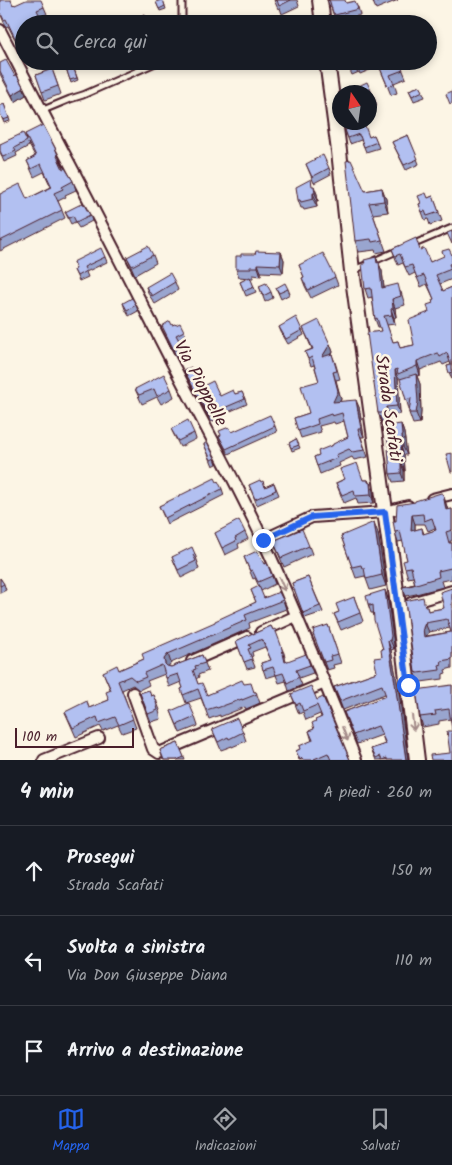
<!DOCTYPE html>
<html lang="it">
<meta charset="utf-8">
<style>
:root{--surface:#171b24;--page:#20242c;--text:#f1f3f6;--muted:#9ea1a6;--line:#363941;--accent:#2563eb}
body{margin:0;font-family:Kalam,sans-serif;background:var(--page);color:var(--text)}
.compass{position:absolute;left:332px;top:85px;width:45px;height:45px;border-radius:50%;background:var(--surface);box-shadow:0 2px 8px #0003;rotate:347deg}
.scale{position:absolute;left:15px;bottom:12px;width:119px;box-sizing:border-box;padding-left:5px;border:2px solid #4a1f2b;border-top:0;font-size:14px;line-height:18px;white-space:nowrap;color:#4a1f2b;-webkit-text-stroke:4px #fcf5e5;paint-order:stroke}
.stop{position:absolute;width:15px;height:15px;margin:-11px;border:4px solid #2563eb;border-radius:50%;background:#fff}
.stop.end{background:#2563eb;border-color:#fff;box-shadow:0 1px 5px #0008}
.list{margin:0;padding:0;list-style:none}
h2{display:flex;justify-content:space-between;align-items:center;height:65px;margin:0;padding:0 20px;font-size:21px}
h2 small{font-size:16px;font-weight:400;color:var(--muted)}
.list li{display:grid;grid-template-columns:32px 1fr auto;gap:15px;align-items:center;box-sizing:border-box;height:90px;padding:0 20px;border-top:1px solid var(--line)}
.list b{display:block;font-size:19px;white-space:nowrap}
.list p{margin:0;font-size:16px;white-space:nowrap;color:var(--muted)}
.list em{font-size:16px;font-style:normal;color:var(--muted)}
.icon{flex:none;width:28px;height:28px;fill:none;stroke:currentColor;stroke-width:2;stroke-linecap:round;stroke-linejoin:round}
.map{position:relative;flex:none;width:452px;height:760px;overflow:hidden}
.search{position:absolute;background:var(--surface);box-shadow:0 2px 8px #0003;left:15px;right:15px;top:15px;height:55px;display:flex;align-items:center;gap:12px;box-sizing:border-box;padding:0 18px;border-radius:28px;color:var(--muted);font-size:19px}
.sheet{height:335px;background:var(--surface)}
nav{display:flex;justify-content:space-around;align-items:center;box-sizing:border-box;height:70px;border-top:1px solid var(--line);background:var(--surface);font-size:14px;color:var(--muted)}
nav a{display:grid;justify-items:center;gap:2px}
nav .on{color:var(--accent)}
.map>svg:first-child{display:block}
</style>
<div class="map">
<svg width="452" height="760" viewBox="0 0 452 760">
<rect width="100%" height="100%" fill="#fcf5e5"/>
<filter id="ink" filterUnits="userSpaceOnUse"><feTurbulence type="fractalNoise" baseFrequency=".02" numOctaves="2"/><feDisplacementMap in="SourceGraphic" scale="10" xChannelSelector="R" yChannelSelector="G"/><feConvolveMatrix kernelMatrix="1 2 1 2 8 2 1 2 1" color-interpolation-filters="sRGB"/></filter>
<g filter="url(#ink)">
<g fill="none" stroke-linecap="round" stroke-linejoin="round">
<defs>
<path id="lane" d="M 182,24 L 182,1 L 183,0
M 41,111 L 70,99 L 83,95 L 160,61
M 412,245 L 452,228
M 354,270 L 399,250"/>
<path id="street" d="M 0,30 C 21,71 43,112 64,153 C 104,228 141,303 180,378 C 208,432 237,484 262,538 C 296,611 326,686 356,760
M 432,499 L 452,494
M 263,540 L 312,517 L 385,512 L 408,506
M 411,603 L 452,591
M 261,632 L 296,616
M 192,661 L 247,637
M 133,693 L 153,749 L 159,753 L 325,683
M 44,760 L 99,738"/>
<path id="secondary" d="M 320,0 L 323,24
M 327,61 L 339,151 L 352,271 L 398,605 L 417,760"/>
</defs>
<use href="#lane" stroke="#4a1f2b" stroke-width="9"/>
<use href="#street" stroke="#4a1f2b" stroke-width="14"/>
<use href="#secondary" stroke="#4a1f2b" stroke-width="18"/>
<use href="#lane" stroke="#fcf5e5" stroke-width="5"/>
<use href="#street" stroke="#fcf5e5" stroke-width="10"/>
<use href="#secondary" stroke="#fcf5e5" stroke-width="14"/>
</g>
<path fill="#99a5cf" stroke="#4a1f2b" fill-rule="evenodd" d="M 0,0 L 15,5 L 44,7 L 47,14 L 24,24 L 24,42 L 18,45 L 8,26 L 6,27 L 0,13 Z
M 163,0 L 166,9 L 160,11 L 156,2 Z
M 274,0 L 297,0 L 299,6 L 282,14 L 280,8 L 278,9 Z
M 327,0 L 346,3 L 358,7 L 360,15 L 337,22 L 336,19 L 335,20 L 331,7 L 330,7 Z
M 372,0 L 398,0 L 376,9 Z
M 428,32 L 432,43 L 428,45 Z
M 284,61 L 295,61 L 286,65 Z
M 346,61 L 387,61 L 383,63 L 384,64 L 360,74 L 359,72 L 352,75 Z
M 399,61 L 406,78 L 394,83 L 397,93 L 391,95 L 380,68 Z
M 0,63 L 15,76 L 26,95 L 15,102 L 0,74 Z
M 52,69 L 61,94 L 45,100 L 36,75 Z
M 74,69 L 78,80 L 71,83 L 67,71 Z
M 420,86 L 425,97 L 414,101 L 409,90 Z
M 370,92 L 374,97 L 377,106 L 370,109 Z
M 4,104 L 10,121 L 4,123 L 0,113 Z
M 345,130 L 369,137 L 374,135 L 379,148 L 366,152 L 362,142 L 361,140 L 350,144 Z
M 25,134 L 58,155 L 61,163 L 73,181 L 76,190 L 65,195 L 66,197 L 58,201 L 65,218 L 0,251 L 0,194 L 27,199 L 51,187 L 44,172 L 34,177 L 27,161 L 35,156 L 28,143 L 29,146 L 16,153 L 17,156 L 4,162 L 0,152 L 0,144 L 27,140 Z
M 408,135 L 419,164 L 406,170 L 392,142 Z
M 306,164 L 329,168 L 331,174 L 314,183 Z
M 313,186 L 317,194 L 318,201 L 316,201 L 317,207 L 304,210 L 303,208 L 301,208 L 298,200 Z
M 382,188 L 386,199 L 388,212 L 373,214 L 386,251 L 376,253 L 375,250 L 359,252 L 355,241 L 365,191 Z
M 433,196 L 442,221 L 430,225 L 428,219 L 425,220 L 419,204 L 428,198 Z
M 65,212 L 90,215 L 92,221 L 79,228 L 75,222 L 71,224 Z
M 392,249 L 420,250 L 430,262 L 452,255 L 452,279 L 440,284 L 443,291 L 452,287 L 452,380 L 447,366 L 451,365 L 450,362 L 443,365 L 441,362 L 420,370 L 420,375 L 417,376 L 420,384 L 421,412 L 420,423 L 413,424 L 409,413 L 409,409 L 400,378 L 398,378 L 400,414 L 390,416 L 389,421 L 382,422 L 378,413 L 381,331 L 380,327 L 378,327 L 375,319 L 372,297 L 368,298 L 365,289 L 365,264 L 376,257 L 382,271 L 384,288 L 401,292 L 405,305 L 395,308 L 396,317 L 394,318 L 395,324 L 387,325 L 393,342 L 398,341 L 400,348 L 414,345 L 429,312 L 434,299 L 427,284 L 421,287 L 415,273 L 409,276 L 403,263 L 398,265 Z
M 281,252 L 284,260 L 283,273 L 261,272 L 261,276 L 253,275 L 253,278 L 250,278 L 256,292 L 246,296 L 240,282 L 249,278 L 239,277 L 236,269 L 241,256 Z
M 153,255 L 156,263 L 135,275 L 127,257 Z
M 105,257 L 107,262 L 86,272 L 88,277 L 79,281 L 74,270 L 76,269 L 73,262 Z
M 299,265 L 335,277 L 338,285 L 311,298 L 305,286 L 302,278 L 304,277 Z
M 175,282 L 178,290 L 155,304 L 149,295 L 146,287 Z
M 259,286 L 271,292 L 273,298 L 265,302 Z
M 276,288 L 288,289 L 290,294 L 281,299 Z
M 123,303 L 136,305 L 138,311 L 129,316 L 125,309 Z
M 176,325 L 184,331 L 186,336 L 179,340 L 184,352 L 176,356 L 162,326 Z
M 279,327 L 302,330 L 304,335 L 288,344 L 281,332 Z
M 303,328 L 330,344 L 333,352 L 332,355 L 335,362 L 340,379 L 336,380 L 341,399 L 340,401 L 359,407 L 364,437 L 361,437 L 368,457 L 354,460 L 352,457 L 339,463 L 340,466 L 320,474 L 314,457 L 319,455 L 333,445 L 348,437 L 344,421 L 335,424 L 334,422 L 319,426 L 321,432 L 301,438 L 294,418 L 309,413 L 319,381 L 314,365 L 311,366 L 305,352 L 312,349 Z
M 184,370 L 201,387 L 220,396 L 235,394 L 242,392 L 247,404 L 226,413 L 227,415 L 211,422 L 187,376 Z
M 135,389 L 171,389 L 174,397 L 161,404 L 157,397 L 142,404 Z
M 401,424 L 404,433 L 407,455 L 404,455 L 405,471 L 404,471 L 404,481 L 393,482 L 390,474 L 389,449 L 388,445 Z
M 275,426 L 277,432 L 228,454 L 219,436 L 232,432 Z
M 171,429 L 194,433 L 196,439 L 180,447 Z
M 296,439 L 300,448 L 292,451 L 289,443 Z
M 204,444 L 215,458 L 217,464 L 213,466 Z
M 340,469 L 363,480 L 368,480 L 369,482 L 370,483 L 373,491 L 374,503 L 358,504 L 356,498 L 344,503 L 336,483 L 344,479 Z
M 217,482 L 222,489 L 224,495 L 167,524 L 159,506 Z
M 274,483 L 279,495 L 257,505 L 249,485 L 265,487 Z
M 443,494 L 448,510 L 452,509 L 452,541 L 450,541 L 450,543 L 452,543 L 452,579 L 441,581 L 443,587 L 416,594 L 406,596 L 402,587 L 415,584 L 413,577 L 408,578 L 405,568 L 407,560 L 403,541 L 398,542 L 395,532 L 396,521 L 415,502 ZM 415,524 L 425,524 L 428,531 L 435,528 L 436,530 L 424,534 L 422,528 L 415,530 Z
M 245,532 L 248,539 L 238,544 L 239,548 L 225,555 L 215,533 Z
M 378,533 L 386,586 L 370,590 L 365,576 L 356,578 L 341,536 Z
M 273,541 L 309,546 L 312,554 L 284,567 Z
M 195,554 L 198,563 L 197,563 L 199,569 L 181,578 L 172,557 Z
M 244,557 L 264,564 L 272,576 L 275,584 L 261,591 L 255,578 L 253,579 Z
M 308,577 L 323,612 L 305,618 L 292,583 Z
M 0,578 L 4,584 L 6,590 L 0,593 Z
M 452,588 L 452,668 L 445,670 L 446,673 L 443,674 L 443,679 L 421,682 L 418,681 L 415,672 L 427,607 L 428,611 L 444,608 L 451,589 ZM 450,628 L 451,632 L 426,636 L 429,632 Z
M 251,590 L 264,598 L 283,600 L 286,609 L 249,623 L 250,628 L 171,663 L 168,666 L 171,667 L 202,655 L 208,671 L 198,675 L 199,677 L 196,679 L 198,684 L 207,695 L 244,684 L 254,692 L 256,692 L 260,703 L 246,709 L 245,707 L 220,717 L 220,715 L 209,719 L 201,698 L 186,703 L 181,689 L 183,688 L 181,682 L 169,687 L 165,674 L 147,681 L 149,685 L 139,690 L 133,685 L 122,690 L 136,728 L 122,733 L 118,725 L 103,731 L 100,726 L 76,737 L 65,712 L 89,708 L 109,700 L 111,691 L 103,672 L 119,670 L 144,659 L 256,602 Z
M 385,590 L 388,599 L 394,645 L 394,649 L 391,650 L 399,692 L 408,760 L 376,760 L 371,749 L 385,744 L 382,735 L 357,744 L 344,712 L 386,696 L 385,694 L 343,710 L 334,687 L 377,672 L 382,657 L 383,649 L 374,615 L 373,613 L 371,613 L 368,604 Z
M 354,597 L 363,621 L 341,630 L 334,614 L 339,612 Z
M 328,625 L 341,663 L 333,665 L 334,668 L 327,670 L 313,634 Z
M 271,626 L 284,653 L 286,662 L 310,665 L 313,673 L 299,678 L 302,685 L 289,691 L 286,681 L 279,683 L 276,675 L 266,678 L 261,663 L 271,660 L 265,647 L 252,652 L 253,656 L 251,657 L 255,667 L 247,669 L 236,641 L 253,634 Z
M 452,685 L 451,719 L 439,721 L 439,724 L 423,727 L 420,717 Z
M 140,693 L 151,696 L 154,695 L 160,710 L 159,711 L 161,719 L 151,722 Z
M 291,694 L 317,700 L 350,760 L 299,760 L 296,751 L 300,749 L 312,741 L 309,731 L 314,729 L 316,721 L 321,717 L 320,714 L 306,720 L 303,712 L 299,714 Z
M 171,711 L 195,717 L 198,726 L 180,733 Z
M 212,729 L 243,732 L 246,741 L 232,747 L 232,746 L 221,750 Z
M 178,743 L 185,760 L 163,760 L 160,750 Z"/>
<path fill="#7d86a9" stroke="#4a1f2b" d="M 24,88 L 26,95 L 15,102 L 12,95 Z
M 314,186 L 317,194 L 318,201 L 315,193 Z
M 382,188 L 386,199 L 388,212 L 384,201 Z
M 313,193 L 316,201 L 317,207 L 313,199 Z
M 281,252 L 284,260 L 283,273 L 280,265 Z
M 376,257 L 382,271 L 385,297 L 382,288 Z
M 258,264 L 261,272 L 261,276 L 258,267 Z
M 392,299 L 395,308 L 396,317 L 393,308 Z
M 391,309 L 394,318 L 395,324 L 392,315 Z
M 330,344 L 333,352 L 325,365 L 322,357 Z
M 417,361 L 420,370 L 420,375 L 417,366 Z
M 395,370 L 398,378 L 400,414 L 397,406 Z
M 333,372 L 341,399 L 336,409 L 333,402 Z
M 416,374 L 420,384 L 421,412 L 420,423 L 416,413 Z
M 356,400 L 359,407 L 364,437 L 361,429 Z
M 386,407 L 390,416 L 389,421 L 386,413 Z
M 401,424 L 404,433 L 407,455 L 403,447 Z
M 401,447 L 404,455 L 405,471 L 402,463 Z
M 401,463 L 404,471 L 404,481 L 401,473 Z
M 368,480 L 370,487 L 370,483 L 373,491 L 374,503 L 371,495 Z
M 443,494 L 446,504 L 450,520 L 446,510 Z
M 412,515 L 415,524 L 415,540 L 411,531 Z
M 374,522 L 378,533 L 386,586 L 382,575 Z
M 385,590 L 388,599 L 394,645 L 394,649 L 390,640 Z
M 425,623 L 429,632 L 426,636 L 424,637 L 423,628 Z
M 388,641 L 391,650 L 399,692 L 408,760 L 406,760 Z
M 168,654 L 171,663 L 167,668 L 165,664 L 164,659 Z"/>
<path fill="#b2c0f1" stroke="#4a1f2b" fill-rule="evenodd" d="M 0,0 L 11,0 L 13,5 L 14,4 L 15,5 L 26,0 L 41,0 L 44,7 L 37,10 L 44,24 L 24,24 L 24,34 L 15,38 L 6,19 L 4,20 L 0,12 Z
M 161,0 L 163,0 L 165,6 L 159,9 L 156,2 Z
M 274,0 L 291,0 L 279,6 L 277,0 L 275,1 Z
M 327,0 L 345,0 L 346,3 L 355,1 L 358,9 L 335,15 L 334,13 L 333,13 L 330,2 L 329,0 L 327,1 Z
M 373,0 L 383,0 L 374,3 Z
M 145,15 L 149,24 L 135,24 L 133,20 Z
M 165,21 L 166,24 L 159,24 Z
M 6,60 L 15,76 L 16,74 L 24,88 L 12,95 L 0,71 L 0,63 Z
M 347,61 L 369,61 L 357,66 L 357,64 L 349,67 Z
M 395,61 L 399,61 L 403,70 L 390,75 L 394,84 L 388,87 L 380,68 Z
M 52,69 L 58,86 L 42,92 L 36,75 Z
M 74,69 L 77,78 L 70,80 L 67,71 Z
M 367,82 L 374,97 L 370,99 L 370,92 L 346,92 Z
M 420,86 L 423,91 L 412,96 L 409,90 Z
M 452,91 L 452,103 L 450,104 L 446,94 Z
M 4,104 L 9,118 L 3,120 L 0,113 L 0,106 Z
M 364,123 L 369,137 L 374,135 L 377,142 L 364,147 L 360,136 L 359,136 L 359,134 L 348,138 L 345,130 Z
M 43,125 L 55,148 L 58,155 L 57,156 L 63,169 L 65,168 L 73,181 L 62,187 L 63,189 L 54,193 L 62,210 L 0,241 L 0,194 L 20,184 L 27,199 L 52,187 L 41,164 L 31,169 L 27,161 L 36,156 L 25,134 Z
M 23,133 L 27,141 L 14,148 L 16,151 L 3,157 L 0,151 L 0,144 Z
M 408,135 L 418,159 L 404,165 L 392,142 Z
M 323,155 L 329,168 L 312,177 L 306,164 Z
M 351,160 L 365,191 L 382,188 L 384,201 L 369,203 L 382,240 L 372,242 L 371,239 L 355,241 L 346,161 Z
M 311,179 L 312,186 L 314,186 L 315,193 L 313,193 L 313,199 L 301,202 L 300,200 L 298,200 L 296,187 Z
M 426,193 L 428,198 L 433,196 L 439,212 L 427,216 L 425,211 L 422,212 L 419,204 L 421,203 L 418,196 Z
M 83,203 L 90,215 L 76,222 L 73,216 L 69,218 L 65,212 Z
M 452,231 L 452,244 L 447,233 Z
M 416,238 L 420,250 L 424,248 L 430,262 L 444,256 L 442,251 L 449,249 L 452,255 L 452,263 L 449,264 L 451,269 L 436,275 L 443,291 L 452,287 L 452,372 L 449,373 L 447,366 L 451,365 L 447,353 L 440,357 L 438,353 L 417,361 L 417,366 L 398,374 L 397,369 L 395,370 L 397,406 L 386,407 L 386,413 L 378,413 L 367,333 L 381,331 L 377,318 L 375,319 L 371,288 L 365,289 L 362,264 L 365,264 L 364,260 L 376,257 L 377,263 L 379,262 L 382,288 L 398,284 L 401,296 L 392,299 L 393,308 L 391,309 L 392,315 L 384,316 L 393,342 L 398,341 L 400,348 L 414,345 L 409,320 L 429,312 L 427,305 L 433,303 L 432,300 L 434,299 L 424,275 L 417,278 L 412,265 L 405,267 L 400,254 L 395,256 L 392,249 Z
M 148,246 L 153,255 L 132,266 L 127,257 Z
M 101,248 L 105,257 L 84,267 L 86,271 L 77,276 L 74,270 L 76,269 L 73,262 Z
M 256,251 L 281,252 L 280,265 L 258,264 L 258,267 L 250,267 L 250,269 L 236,269 L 236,256 L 241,256 L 241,254 L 255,254 Z
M 323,253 L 335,277 L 308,290 L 302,278 L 304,277 L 299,265 Z
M 170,273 L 175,282 L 152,296 L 146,287 Z
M 250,277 L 254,287 L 244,291 L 240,282 Z
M 266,283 L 271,292 L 263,296 L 259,286 Z
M 285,283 L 288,289 L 279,293 L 276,288 Z
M 132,298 L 136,305 L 127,310 L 123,303 Z
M 296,317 L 302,330 L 286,339 L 279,327 Z
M 319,320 L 330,344 L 322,357 L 332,354 L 337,371 L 333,372 L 338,391 L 333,402 L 356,400 L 361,429 L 358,429 L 365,450 L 352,452 L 349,449 L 336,455 L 337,458 L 317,466 L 314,457 L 319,455 L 318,451 L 333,445 L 333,444 L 348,437 L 342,413 L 332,416 L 331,414 L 317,419 L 318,424 L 298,431 L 294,418 L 309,413 L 301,386 L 319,381 L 312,357 L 308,359 L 305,352 L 313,349 L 303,328 Z
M 170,321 L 172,325 L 175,324 L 176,325 L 180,323 L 184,331 L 176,335 L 182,346 L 174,350 L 162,326 Z
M 191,367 L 201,387 L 213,381 L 220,396 L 233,390 L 235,394 L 242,392 L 245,399 L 224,408 L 224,410 L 209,417 L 184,370 Z
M 164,374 L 171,389 L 157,396 L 154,389 L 139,395 L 135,389 Z
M 416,374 L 418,402 L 416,413 L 409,413 L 411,398 L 406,400 L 400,379 Z
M 270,415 L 275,426 L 226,449 L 219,436 L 221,435 L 219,431 L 229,427 L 232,432 Z
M 188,420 L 194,433 L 178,441 L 171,429 Z
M 401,424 L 403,447 L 401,447 L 402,463 L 401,463 L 401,473 L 390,474 L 388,449 L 394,447 L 393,444 L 388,445 L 386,426 Z
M 296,439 L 299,445 L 291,448 L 289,443 Z
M 207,442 L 215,458 L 211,460 L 204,444 Z
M 452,453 L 452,472 L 451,472 L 446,454 Z
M 357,463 L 363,480 L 368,480 L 368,482 L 370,483 L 371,495 L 355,496 L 354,490 L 342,495 L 336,483 L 345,479 L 340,469 Z
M 215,478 L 217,482 L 218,481 L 222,489 L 165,518 L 159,506 Z
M 260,480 L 261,482 L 263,481 L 265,487 L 274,483 L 276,490 L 255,499 L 249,485 Z
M 441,493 L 443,494 L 446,510 L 452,509 L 452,530 L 446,532 L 449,543 L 452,543 L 452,569 L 451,568 L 438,571 L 439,577 L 413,585 L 402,587 L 415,584 L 411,567 L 405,568 L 403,561 L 407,560 L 400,531 L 395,532 L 393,521 L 396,521 L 397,505 L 415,502 L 415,501 ZM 423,514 L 424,521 L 432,518 L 436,530 L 423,534 L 422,528 L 411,531 L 412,515 Z
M 239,520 L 245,532 L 235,538 L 236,541 L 222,548 L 215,533 Z
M 374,522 L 382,575 L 366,579 L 364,568 L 362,568 L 361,565 L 352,567 L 341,536 Z
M 302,529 L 309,546 L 281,558 L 273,541 Z
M 192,547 L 195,554 L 193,555 L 196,561 L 178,570 L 172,557 Z
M 257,551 L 264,564 L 267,563 L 272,576 L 258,582 L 252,570 L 250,571 L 244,557 Z
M 308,577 L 320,606 L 303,613 L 292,583 Z
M 0,578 L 4,584 L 0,586 Z
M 259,586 L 264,598 L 279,592 L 283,600 L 245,615 L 247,620 L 168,654 L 164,659 L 165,664 L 167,666 L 171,667 L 202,655 L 205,663 L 195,666 L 196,669 L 193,670 L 198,684 L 202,683 L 207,695 L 242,680 L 244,684 L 251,683 L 254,692 L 256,692 L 257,694 L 242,700 L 242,699 L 217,708 L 216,707 L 206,710 L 198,689 L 183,695 L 181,689 L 183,688 L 178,674 L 166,678 L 162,665 L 144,673 L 146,677 L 136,681 L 130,676 L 118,681 L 133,719 L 119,725 L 115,717 L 99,723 L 97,717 L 73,728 L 65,712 L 87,701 L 89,708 L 109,700 L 106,692 L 111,690 L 103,672 L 117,665 L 119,670 L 144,659 L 142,654 L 215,622 L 215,621 L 256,602 L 251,590 Z
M 452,588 L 452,659 L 441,661 L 442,664 L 439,665 L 440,670 L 418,673 L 415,672 L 405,601 L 423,597 L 425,607 L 427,607 L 428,611 L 444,608 L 440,592 ZM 447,619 L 451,632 L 424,637 L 423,628 L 425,623 Z
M 385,590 L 391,636 L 390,640 L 388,641 L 395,683 L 406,760 L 387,760 L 387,758 L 382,760 L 380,756 L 376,758 L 371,749 L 386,744 L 378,726 L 353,735 L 344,712 L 386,696 L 382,685 L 340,701 L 334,687 L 377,672 L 374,658 L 382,657 L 381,650 L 383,649 L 374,620 L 373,605 L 370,606 L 370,604 L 368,604 L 366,596 Z
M 354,597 L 360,613 L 338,622 L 334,614 L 339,612 L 336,604 Z
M 328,625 L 338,654 L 330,656 L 331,660 L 324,662 L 313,634 L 314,633 L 313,630 Z
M 271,626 L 273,630 L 275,629 L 281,645 L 285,662 L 306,654 L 310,665 L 296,670 L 299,677 L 287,683 L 283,673 L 276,675 L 273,667 L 263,670 L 261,663 L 271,660 L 262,639 L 249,645 L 251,648 L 248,649 L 252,659 L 244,662 L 236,641 L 253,633 L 253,634 Z
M 452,685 L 452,730 L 449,709 L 435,711 L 436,715 L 420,717 L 416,690 Z
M 311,686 L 317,700 L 323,697 L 350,760 L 331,760 L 328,753 L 314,759 L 315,760 L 303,760 L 302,758 L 300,760 L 296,751 L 300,749 L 299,746 L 313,740 L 309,731 L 314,729 L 312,723 L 316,721 L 315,720 L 322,717 L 317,705 L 303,711 L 300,703 L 296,705 L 291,694 Z
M 149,690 L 151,696 L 154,695 L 157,702 L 156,702 L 158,710 L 148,714 L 140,693 Z
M 189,703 L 195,717 L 177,725 L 171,711 Z
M 237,718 L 243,732 L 229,739 L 228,737 L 218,742 L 212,729 Z
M 447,731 L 452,731 L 452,760 L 431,760 L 430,755 L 450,753 Z
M 178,743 L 184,757 L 177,760 L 164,760 L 160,750 Z"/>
<defs><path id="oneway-shaft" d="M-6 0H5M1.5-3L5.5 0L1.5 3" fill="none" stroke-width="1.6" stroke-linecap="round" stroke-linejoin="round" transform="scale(1.25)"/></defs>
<g stroke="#a38a88">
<use href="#oneway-shaft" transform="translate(282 584) rotate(66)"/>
<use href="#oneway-shaft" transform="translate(413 723) rotate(83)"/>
<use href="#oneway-shaft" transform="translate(345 734) rotate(68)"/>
</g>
</g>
<g fill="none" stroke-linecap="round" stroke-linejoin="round" filter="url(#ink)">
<path stroke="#2563eb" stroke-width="6" d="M 263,540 L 312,517 L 385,512 L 408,685"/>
</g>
<g text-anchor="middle" stroke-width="5" stroke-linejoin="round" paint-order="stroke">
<g font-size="18" fill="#4a1f2b" stroke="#fcf5e5">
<text transform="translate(201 383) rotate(62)" y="6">Via Pioppelle</text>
<text transform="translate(389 408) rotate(82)" y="6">Strada Scafati</text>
</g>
</g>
</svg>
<svg class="compass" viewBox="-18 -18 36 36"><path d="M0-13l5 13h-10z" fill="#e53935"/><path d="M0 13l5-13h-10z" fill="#9ea1a6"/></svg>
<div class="scale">100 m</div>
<div class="stop" style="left:408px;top:685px"></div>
<div class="stop end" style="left:263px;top:540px"></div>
<div class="search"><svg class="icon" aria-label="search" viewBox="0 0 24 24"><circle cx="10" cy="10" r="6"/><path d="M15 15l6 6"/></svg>Cerca qui</div>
</div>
<section class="sheet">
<h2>4 min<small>A piedi · 260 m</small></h2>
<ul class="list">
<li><svg class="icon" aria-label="ahead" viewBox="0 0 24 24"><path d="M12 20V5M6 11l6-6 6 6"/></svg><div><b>Prosegui</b><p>Strada Scafati</p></div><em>150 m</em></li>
<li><svg class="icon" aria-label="left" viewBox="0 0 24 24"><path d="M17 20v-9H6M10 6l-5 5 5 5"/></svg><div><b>Svolta a sinistra</b><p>Via Don Giuseppe Diana</p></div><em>110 m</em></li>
<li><svg class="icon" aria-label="arrive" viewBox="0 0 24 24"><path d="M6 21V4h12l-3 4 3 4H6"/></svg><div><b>Arrivo a destinazione</b></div></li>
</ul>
</section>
<nav>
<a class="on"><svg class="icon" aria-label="map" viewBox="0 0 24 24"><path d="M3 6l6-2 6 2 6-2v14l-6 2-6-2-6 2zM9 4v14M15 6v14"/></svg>Mappa</a>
<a><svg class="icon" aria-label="directions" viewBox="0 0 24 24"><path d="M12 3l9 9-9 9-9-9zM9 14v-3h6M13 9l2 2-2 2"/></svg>Indicazioni</a>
<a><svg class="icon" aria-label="saved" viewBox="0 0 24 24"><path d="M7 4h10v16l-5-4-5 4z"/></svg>Salvati</a>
</nav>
